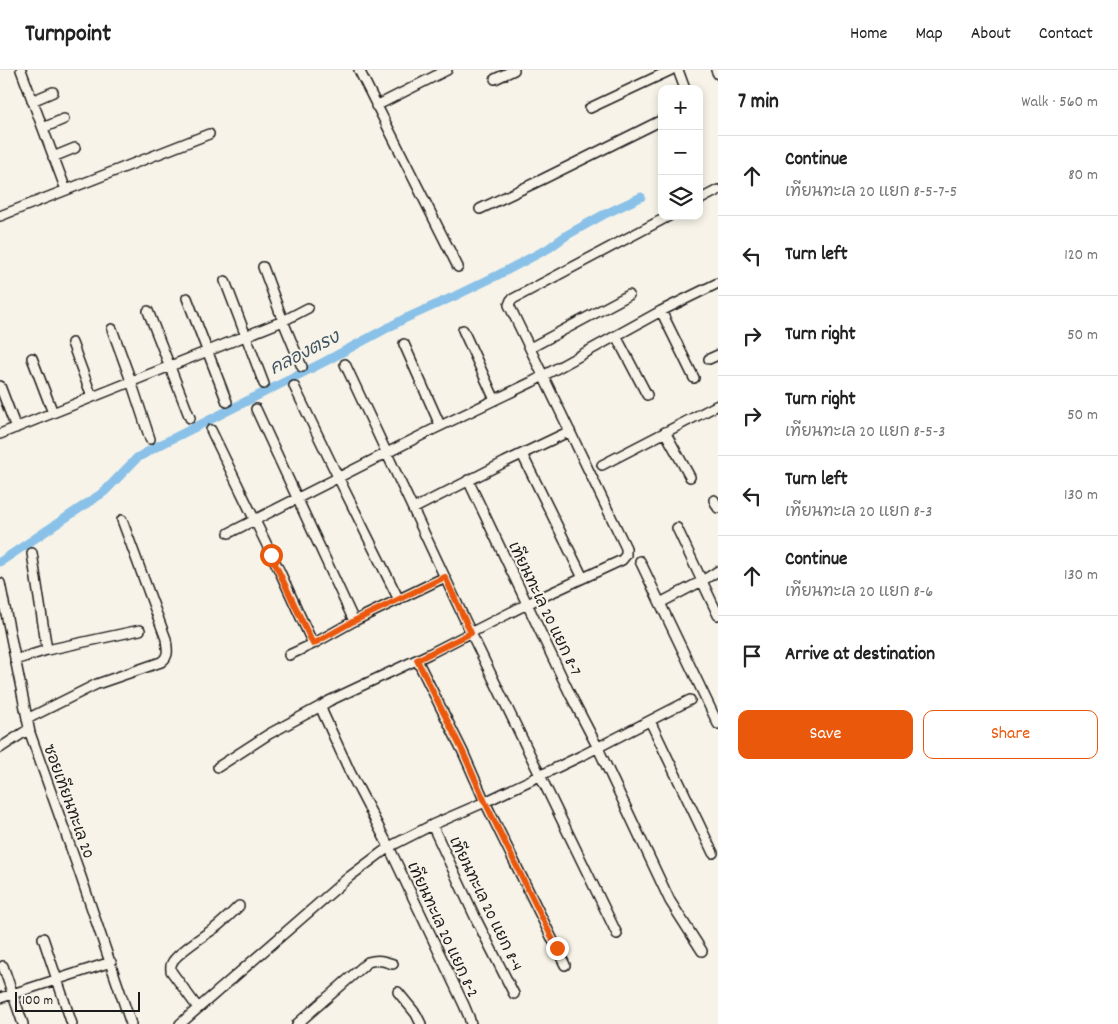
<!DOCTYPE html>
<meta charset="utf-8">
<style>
:root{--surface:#fff;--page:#f2f2f2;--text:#222;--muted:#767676;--line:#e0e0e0;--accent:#ea580c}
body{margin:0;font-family:Dekko,"Playpen Sans Thai",sans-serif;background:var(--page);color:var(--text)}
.controls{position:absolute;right:15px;top:15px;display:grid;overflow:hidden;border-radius:10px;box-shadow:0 2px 8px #0003}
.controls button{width:45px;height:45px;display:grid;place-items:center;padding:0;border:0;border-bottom:1px solid var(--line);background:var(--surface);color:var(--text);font:25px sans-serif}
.scale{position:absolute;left:15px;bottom:12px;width:125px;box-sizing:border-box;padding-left:5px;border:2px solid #1c1c1c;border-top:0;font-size:14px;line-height:18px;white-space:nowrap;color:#1c1c1c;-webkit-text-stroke:4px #f7f3e8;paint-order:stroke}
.stop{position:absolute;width:15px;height:15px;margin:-11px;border:4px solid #ea580c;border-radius:50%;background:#fff}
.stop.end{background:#ea580c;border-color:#fff;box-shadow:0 1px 5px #0008}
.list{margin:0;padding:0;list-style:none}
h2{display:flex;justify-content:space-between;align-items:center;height:65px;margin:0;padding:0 20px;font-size:21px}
h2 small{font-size:16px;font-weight:400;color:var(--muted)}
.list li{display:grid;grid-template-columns:32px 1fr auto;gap:15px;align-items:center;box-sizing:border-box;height:80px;padding:0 20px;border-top:1px solid var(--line)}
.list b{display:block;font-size:19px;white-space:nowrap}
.list p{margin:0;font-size:16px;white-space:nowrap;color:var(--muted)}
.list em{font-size:16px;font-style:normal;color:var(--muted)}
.actions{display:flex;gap:10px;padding:15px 20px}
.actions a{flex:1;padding:11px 0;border:1px solid var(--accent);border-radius:10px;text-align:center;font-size:18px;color:var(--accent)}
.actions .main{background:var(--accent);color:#fff}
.icon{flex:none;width:28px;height:28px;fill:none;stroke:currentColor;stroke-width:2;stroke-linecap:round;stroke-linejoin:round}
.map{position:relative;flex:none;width:718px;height:954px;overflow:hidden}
header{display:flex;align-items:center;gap:30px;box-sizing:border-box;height:70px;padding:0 25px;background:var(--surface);border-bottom:1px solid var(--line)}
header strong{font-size:24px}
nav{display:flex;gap:28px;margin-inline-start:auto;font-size:18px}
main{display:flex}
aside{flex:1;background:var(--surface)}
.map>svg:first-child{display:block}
</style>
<header>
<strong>Turnpoint</strong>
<nav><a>Home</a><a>Map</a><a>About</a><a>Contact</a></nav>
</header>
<main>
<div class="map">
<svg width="718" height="954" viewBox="0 0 718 954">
<rect width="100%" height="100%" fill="#f7f3e8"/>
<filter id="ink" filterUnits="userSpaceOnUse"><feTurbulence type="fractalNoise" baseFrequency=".02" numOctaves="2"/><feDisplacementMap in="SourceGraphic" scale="10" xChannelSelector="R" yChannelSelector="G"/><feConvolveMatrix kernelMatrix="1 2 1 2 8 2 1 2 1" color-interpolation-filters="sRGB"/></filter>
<g filter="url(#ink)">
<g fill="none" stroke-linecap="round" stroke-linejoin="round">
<path stroke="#8ac1e8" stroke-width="9" d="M 0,492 L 104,422 L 137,388 L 156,377 L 324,292 L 404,249 L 455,226 L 500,204 L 549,178 L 567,165 L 603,145 L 641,127"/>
<defs>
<path id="minor" d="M 21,0 L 66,120
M 359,0 L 458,197
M 678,0 L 685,19
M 716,0 L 718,4
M 495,9 L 514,0
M 32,31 L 53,22
M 376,36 L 447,0
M 590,38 L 671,0
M 43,58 L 64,49
M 53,87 L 75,78
M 699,130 L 718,120
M 480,139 L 543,109 L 662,50
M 0,146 L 209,64
M 263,197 L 283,251 L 302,297
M 225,211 L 264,314
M 187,228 L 227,332
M 148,241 L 190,348
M 661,241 L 694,308
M 112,259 L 131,311 L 150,369
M 463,260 L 495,330
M 616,266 L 647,325
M 72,273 L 92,327
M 404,274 L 440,355
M 530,278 L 629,225
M 32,288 L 53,343
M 709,289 L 718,285
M 345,294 L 471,563 L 617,864
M 0,316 L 16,358
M 294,316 L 338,407 L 399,530
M 256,339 L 354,551
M 211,360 L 280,502 L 313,574
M 665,362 L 690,407
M 0,364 L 283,251 L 308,238
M 522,384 L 583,508
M 602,395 L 718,335
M 468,410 L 570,624 L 598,678 L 670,831 L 702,881
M 714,430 L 718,438
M 413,439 L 505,392 L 570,361
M 677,458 L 718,545
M 229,463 L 432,360 L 532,312 L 661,241 L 718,213
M 32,483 L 47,580
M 640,491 L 660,533
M 718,501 L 702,511 L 660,533 L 718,654
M 0,513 L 30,663 L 79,801 L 131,954
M 289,585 L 313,574 L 354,551 L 445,507
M 15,590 L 47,580 L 140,560
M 417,590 L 463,682 L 485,732 L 565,895
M 27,649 L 97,614 L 161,592 C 170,586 167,579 166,569 L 122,450
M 650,651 L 713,783
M 0,678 L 29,659
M 218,697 L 269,664 L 321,636
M 432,755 L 477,851 L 514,924
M 43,868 L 72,954
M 3,896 L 23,954
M 398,922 L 416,944 L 421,954
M 0,928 L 111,892
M 198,938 L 171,901 C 171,897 170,896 172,893 C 175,885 206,864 215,858 C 224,851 231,844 239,836
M 180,954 L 349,807 L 389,777 L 432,755 L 485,732 L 583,685 L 690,630
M 297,954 L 368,892 C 378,889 384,891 393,894
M 471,954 L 469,947 L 464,935 L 389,777 L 350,702 L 323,643 L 321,636 L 329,631 L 429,584 L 527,534 L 622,490 L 626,485 L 626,478 L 509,235 L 511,230 L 669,146"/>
</defs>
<use href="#minor" stroke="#1c1c1c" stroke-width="12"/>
<use href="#minor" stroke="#f7f3e8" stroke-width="9"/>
</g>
</g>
<g fill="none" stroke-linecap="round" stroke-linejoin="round" filter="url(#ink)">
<path stroke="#ea580c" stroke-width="6" d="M 271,485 L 313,574 L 354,551 L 445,507 L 471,563 L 417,590 L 463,682 L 485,732 L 557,878"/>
</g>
<g text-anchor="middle" stroke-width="4" stroke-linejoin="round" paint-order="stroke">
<g font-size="16" fill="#1c1c1c" stroke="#f7f3e8">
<text transform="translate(546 538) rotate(64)" y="6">เทียนทะเล 20 แยก 8-7</text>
<text transform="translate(70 731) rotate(70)" y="6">ซอยเทียนทะเล 20</text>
<text transform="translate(487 833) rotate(64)" y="6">เทียนทะเล 20 แยก 8-4</text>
<text transform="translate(444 859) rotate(65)" y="6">เทียนทะเล 20 แยก 8-2</text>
</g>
<g font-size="18" font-style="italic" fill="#425663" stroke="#f7f3e8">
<text transform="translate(304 282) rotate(-27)" y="6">คลองตรง</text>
</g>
</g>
</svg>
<div class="controls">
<button>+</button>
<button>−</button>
<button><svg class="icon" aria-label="layers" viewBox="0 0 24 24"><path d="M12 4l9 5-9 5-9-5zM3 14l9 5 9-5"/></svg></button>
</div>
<div class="scale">100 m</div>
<div class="stop" style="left:271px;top:485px"></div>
<div class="stop end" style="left:557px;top:878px"></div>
</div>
<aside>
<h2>7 min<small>Walk · 560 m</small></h2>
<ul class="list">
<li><svg class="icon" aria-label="ahead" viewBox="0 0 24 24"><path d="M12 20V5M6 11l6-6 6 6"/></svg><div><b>Continue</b><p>เทียนทะเล 20 แยก 8-5-7-5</p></div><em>80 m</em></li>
<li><svg class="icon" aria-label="left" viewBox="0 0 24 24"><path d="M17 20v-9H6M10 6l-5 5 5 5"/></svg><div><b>Turn left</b></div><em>120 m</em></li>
<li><svg class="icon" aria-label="right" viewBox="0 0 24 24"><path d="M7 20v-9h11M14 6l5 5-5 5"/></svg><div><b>Turn right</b></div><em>50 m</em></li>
<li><svg class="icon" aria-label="right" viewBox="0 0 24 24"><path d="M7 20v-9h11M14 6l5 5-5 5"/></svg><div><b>Turn right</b><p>เทียนทะเล 20 แยก 8-5-3</p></div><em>50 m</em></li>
<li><svg class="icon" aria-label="left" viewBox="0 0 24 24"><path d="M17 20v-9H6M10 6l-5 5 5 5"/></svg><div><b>Turn left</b><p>เทียนทะเล 20 แยก 8-3</p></div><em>130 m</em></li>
<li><svg class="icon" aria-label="ahead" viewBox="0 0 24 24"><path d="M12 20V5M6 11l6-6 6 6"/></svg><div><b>Continue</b><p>เทียนทะเล 20 แยก 8-6</p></div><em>130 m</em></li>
<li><svg class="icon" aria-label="arrive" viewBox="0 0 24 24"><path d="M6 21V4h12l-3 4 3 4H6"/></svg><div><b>Arrive at destination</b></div></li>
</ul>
<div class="actions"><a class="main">Save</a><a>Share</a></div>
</aside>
</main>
